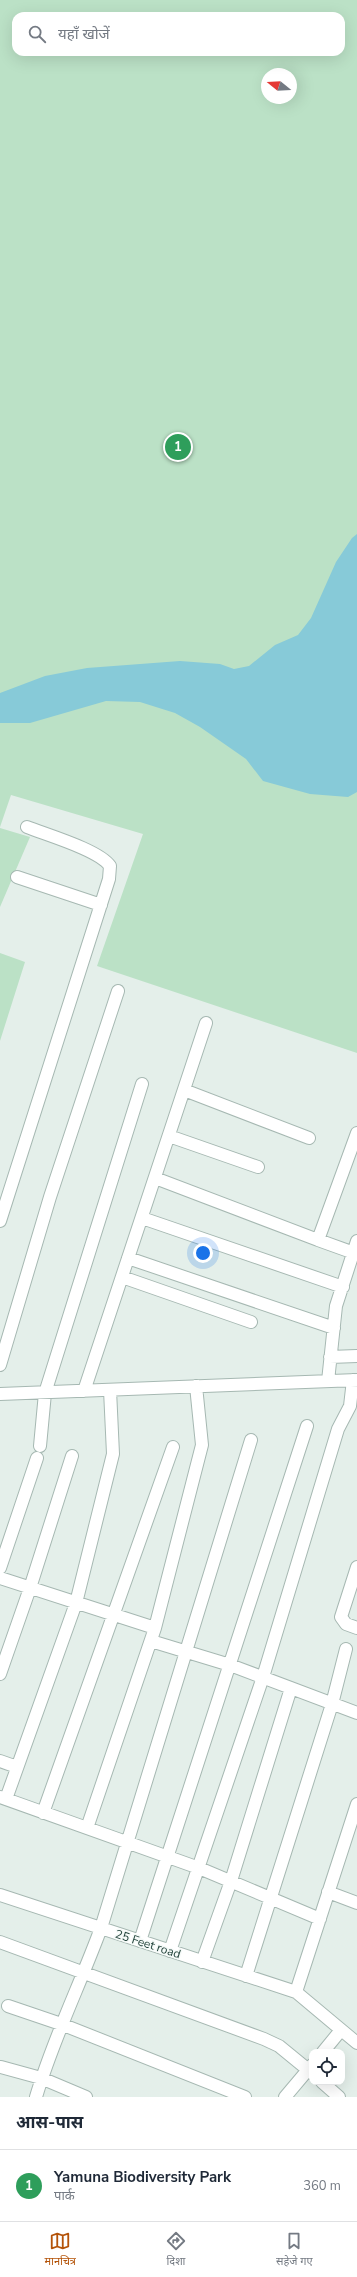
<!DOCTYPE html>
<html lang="hi">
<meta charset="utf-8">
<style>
:root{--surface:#fff;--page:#f2f2f3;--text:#1f2937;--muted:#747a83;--line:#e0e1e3;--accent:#b45309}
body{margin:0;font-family:"Nunito Sans","Noto Sans Devanagari",sans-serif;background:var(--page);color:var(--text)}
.controls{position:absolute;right:12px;bottom:12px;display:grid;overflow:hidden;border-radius:8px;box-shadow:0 4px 16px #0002}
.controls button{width:36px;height:36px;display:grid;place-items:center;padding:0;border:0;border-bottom:1px solid var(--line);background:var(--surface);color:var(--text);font:20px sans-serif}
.compass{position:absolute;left:261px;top:68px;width:36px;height:36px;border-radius:50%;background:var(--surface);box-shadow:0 4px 16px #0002;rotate:288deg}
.you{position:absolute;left:203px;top:1253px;width:14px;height:14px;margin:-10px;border:3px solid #fff;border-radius:50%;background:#1a73e8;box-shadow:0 0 0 6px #1a73e833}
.badge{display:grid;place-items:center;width:26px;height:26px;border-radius:50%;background:var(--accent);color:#fff;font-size:13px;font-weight:700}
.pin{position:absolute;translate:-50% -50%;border:2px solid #fff;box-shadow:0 1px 4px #0006}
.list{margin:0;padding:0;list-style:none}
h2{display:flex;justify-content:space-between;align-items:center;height:52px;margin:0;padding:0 16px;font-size:17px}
h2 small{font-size:13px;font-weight:400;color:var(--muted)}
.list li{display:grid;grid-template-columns:26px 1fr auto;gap:12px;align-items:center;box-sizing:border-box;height:72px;padding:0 16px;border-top:1px solid var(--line)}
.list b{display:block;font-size:15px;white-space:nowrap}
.list p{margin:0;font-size:13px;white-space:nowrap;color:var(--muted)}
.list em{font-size:13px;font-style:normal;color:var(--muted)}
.icon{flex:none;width:22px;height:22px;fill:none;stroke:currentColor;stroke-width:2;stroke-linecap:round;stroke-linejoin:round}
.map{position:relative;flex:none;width:357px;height:2097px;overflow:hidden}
.search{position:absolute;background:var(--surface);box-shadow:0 4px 16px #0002;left:12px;right:12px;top:12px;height:44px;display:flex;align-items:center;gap:10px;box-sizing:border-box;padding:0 14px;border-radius:12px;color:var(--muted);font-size:15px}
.sheet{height:124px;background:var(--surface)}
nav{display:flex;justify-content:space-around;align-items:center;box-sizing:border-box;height:56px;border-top:1px solid var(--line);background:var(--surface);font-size:11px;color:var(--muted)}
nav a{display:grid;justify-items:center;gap:2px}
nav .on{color:var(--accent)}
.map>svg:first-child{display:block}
</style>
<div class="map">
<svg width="357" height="2097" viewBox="0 0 357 2097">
<rect width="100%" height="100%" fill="#e4efea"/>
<path fill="#bbe1c6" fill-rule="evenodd" d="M 0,0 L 357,0 L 357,1053 L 97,966 L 143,834 L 11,795 L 0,827 ZM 16,16 L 341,16 L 341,52 L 16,52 ZM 267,74 L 291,74 L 291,98 L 267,98 Z
M 0,828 L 30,837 L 0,907 Z
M 0,953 L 25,962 L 0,1041 Z"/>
<path fill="#87cad8" d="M 357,534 L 357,792 L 348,797 L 310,794 L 263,781 L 246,759 L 200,727 L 175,713 L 140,702 L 106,701 L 30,723 L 0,723 L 0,693 L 45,676 L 87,668 L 180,661 L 220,664 L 234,669 L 249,666 L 275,645 L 298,635 L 311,618 L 336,562 L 352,538 Z"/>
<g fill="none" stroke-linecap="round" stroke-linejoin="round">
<defs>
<path id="minor" d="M 17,877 L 101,905
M 184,1090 L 309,1138
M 357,1133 L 318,1240 L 357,1254
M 169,1136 L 258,1167
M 155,1178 L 318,1240
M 142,1218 L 343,1287
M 0,1221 L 109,879 L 110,866 C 99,850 47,835 27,827
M 128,1258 L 334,1328
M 122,1277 L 251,1322
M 330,1357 L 357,1356
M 0,1365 L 50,1197 L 118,991
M 328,1381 L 336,1306 L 357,1241
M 84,1391 L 206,1023
M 0,1394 L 357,1380
M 40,1446 L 45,1393 L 142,1084
M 357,1567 L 341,1617 L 346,1624 L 357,1628
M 0,1568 L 37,1458
M 0,1578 L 155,1628
M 151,1641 L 230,1665 L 357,1713
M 0,1674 L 30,1588 L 72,1456
M 0,1761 L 17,1767
M 0,1797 L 199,1868 L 320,1919
M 6,1799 L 76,1603 L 113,1454 L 110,1390
M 43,1813 L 173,1447
M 87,1828 L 155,1628 L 202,1445 L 196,1386
M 328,1892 L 357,1903
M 0,1895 L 296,1992 L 357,2043
M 140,1941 L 307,1426
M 0,1942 L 264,2039 L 279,2046 L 312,2073
M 170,1951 L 263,1677 L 338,1429 L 350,1406 L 353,1380
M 202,1962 L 231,1881 L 291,1688
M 246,1976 L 332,1704 L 346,1649
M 296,1992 L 357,1804
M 8,2006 L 61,2024 L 245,2097
M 323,2052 L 341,2030
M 1,2067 L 41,2078 L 86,2097
M 322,2082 L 339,2097
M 36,2097 C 53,2039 80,1985 101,1928 L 251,1440
M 285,2097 L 312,2065"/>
</defs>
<use href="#minor" stroke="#a6b8b2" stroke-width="14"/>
<use href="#minor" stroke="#fff" stroke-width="12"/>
</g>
<g text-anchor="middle" stroke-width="3" stroke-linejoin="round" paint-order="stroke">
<g font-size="12" fill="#21423a" stroke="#f5faf8">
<text transform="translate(148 1944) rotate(18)" y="4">25 Feet road</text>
</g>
</g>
</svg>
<div class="controls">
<button><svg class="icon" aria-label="locate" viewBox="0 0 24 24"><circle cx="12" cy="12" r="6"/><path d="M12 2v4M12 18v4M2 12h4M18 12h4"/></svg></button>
</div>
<svg class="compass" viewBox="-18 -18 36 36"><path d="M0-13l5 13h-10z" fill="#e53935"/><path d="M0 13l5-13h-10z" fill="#747a83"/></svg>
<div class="you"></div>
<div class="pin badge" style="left:178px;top:447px;background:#2e9e5b">1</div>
<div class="search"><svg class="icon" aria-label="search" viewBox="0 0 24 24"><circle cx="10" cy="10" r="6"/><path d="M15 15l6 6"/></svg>यहाँ खोजें</div>
</div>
<section class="sheet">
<h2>आस-पास<small></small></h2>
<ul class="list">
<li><span class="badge" style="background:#2e9e5b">1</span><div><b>Yamuna Biodiversity Park</b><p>पार्क</p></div><em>360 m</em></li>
</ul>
</section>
<nav>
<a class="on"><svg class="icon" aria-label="map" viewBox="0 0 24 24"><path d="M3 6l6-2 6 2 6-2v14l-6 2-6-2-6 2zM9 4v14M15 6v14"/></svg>मानचित्र</a>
<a><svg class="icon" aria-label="directions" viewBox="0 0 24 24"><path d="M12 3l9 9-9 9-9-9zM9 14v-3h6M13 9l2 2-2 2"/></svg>दिशा</a>
<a><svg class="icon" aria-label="saved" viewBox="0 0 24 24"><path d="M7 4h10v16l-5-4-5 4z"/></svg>सहेजे गए</a>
</nav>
